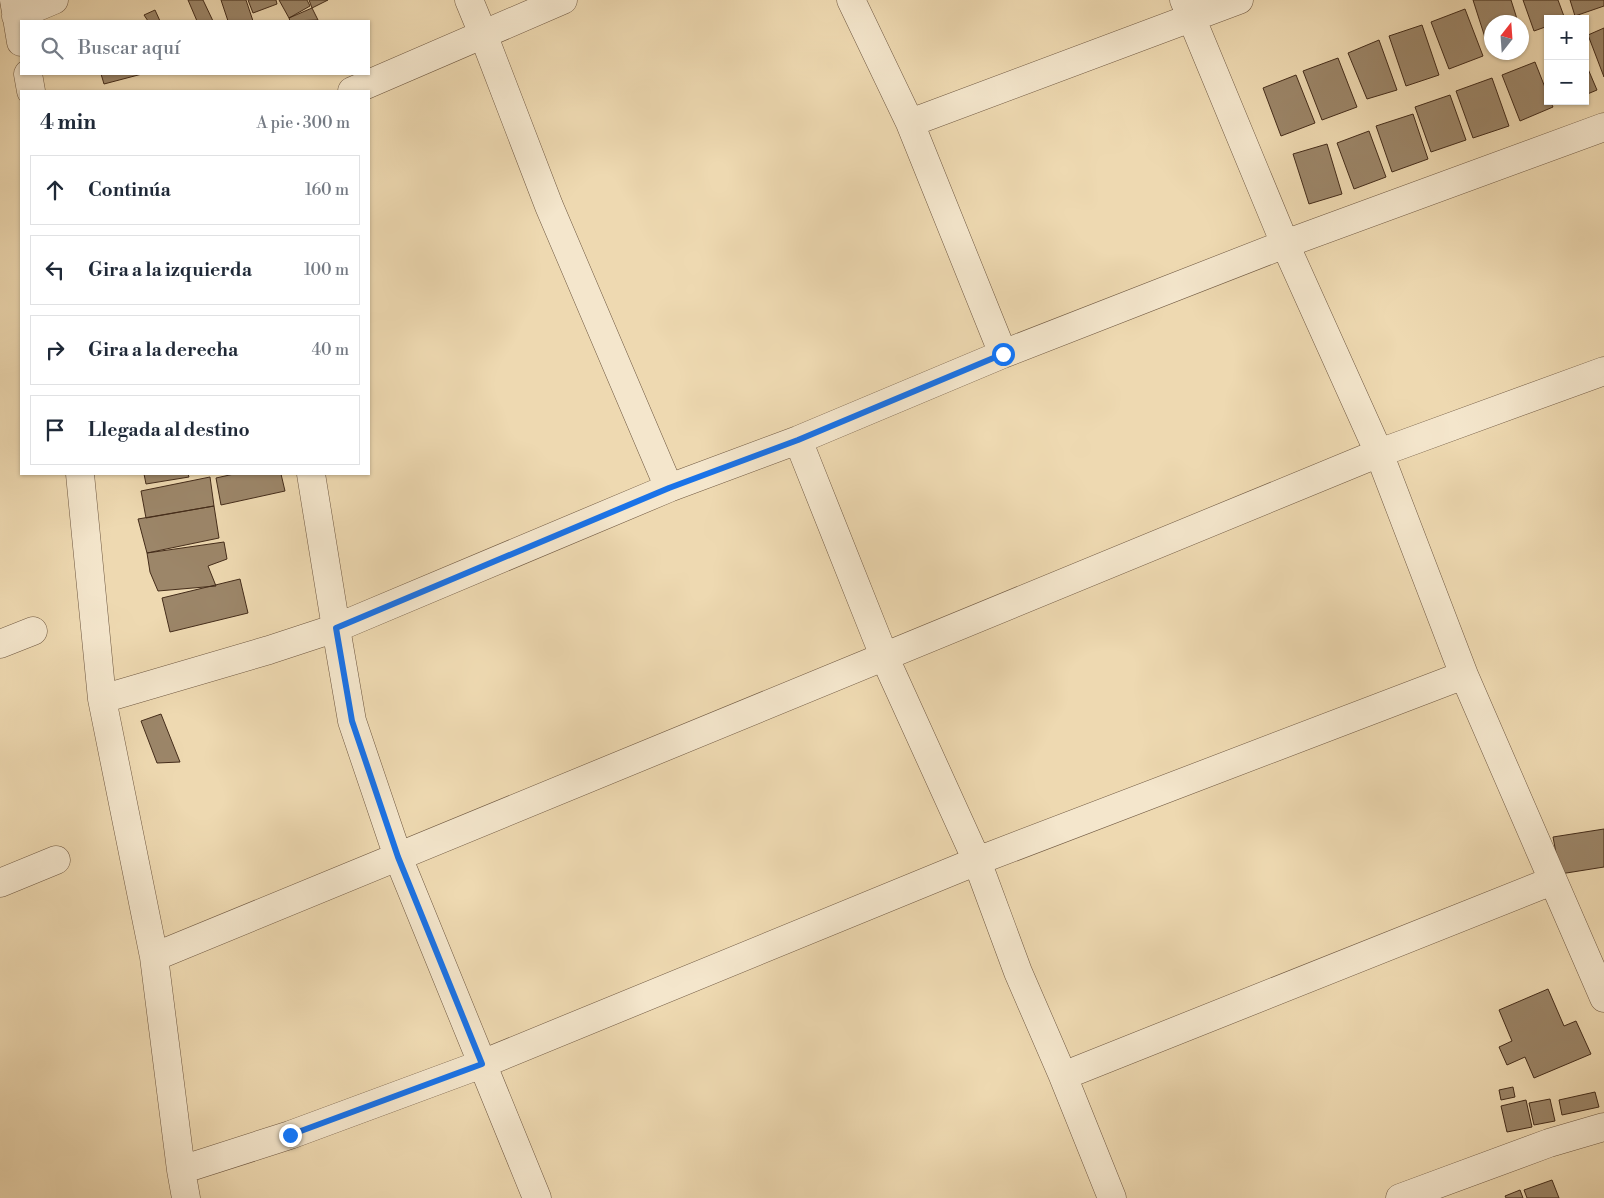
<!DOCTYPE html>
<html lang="es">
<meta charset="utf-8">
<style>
:root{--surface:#fff;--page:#f2f2f3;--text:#1f2937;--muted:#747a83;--line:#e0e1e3}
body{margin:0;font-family:"Libre Bodoni",serif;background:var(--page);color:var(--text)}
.controls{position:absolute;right:15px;top:15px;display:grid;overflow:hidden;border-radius:0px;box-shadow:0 1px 4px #0004}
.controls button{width:45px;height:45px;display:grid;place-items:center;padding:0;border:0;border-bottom:1px solid var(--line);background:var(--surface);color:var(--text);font:25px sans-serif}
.compass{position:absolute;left:1484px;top:15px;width:45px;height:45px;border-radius:50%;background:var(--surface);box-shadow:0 1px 4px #0004;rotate:17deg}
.stop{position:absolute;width:15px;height:15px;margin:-11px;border:4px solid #1a73e8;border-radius:50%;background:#fff}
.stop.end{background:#1a73e8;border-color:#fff;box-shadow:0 1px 5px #0008}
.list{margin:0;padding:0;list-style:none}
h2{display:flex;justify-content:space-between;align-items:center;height:65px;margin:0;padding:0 20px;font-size:21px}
h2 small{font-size:16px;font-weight:400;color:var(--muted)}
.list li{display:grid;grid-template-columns:32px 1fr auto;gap:15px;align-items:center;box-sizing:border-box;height:70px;margin:0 10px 10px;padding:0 10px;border:1px solid var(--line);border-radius:0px}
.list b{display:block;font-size:19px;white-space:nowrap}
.list em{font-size:16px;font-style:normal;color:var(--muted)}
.icon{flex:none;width:28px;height:28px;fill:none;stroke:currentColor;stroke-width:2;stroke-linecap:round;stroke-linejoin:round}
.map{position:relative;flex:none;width:1604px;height:1198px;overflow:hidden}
.search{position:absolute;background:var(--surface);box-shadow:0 1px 4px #0004;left:20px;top:20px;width:350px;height:55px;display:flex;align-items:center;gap:12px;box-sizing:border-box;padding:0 18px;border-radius:0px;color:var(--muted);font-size:19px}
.panel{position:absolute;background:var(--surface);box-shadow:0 1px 4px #0004;left:20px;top:90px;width:350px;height:385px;border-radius:0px}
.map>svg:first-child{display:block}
</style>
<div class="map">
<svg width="1604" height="1198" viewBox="0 0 1604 1198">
<rect width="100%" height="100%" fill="#eed9b1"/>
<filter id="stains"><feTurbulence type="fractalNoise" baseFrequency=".004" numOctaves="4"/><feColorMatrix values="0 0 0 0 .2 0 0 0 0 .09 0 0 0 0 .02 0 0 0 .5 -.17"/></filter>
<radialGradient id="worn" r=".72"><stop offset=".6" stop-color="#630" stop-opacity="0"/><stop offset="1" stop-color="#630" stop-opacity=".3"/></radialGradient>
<path fill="#9c8669" stroke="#442c1a" d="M 188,0 L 203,0 L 213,21 L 197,21 Z
M 221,0 L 246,0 L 253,21 L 228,21 Z
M 248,0 L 276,0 L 277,4 L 253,13 Z
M 279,0 L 307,0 L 310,6 L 289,18 Z
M 309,0 L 328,0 L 312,8 Z
M 1473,0 L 1511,0 L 1518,22 L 1492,22 L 1492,50 L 1489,50 Z
M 1523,0 L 1558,0 L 1565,19 L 1548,19 L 1548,26 L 1534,31 Z
M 1570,0 L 1604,0 L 1604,6 L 1575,16 Z
M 312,8 L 318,20 L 290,21 L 289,18 Z
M 1465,9 L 1483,56 L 1449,69 L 1431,22 Z
M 155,10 L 160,21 L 148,21 L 144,15 Z
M 1422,25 L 1439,75 L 1406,86 L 1389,36 Z
M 1604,28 L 1604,77 L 1588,35 Z
M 1379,40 L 1397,90 L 1367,99 L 1348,53 Z
M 1338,58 L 1357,107 L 1322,120 L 1303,71 Z
M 1535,62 L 1548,95 L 1548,101 L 1550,101 L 1553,107 L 1520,121 L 1502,75 Z
M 1585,62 L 1597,90 L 1585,95 Z
M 101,74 L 142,74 L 104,84 Z
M 1296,75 L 1315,123 L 1281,136 L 1263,88 Z
M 1492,78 L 1509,126 L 1473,138 L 1456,91 Z
M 1450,95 L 1466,140 L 1431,152 L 1415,107 Z
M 1413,114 L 1428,159 L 1392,172 L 1376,126 Z
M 1369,131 L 1386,177 L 1354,189 L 1337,143 Z
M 1327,144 L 1342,194 L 1309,204 L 1293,154 Z
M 144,474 L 188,474 L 189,477 L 146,484 Z
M 234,474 L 281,474 L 285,491 L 221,505 L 216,478 Z
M 210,477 L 214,506 L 146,518 L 141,491 Z
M 214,506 L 219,538 L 147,553 L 138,519 Z
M 224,542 L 227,559 L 208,566 L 216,586 L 158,591 L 150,572 L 147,553 Z
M 240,579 L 248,613 L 170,632 L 162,598 Z
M 161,714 L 180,762 L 157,763 L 141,721 Z
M 1604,829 L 1604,867 L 1560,874 L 1553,837 Z
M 1548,989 L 1564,1026 L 1576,1021 L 1591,1054 L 1534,1078 L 1525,1057 L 1507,1065 L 1499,1047 L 1512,1041 L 1499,1010 Z
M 1513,1087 L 1515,1097 L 1501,1100 L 1499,1090 Z
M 1595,1092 L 1599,1107 L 1562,1115 L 1559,1100 Z
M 1550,1099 L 1555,1121 L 1534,1125 L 1529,1103 Z
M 1526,1100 L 1532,1127 L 1507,1132 L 1501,1106 Z
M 1552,1180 L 1559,1198 L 1527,1198 L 1524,1190 Z
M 1520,1190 L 1523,1198 L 1506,1198 L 1505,1196 Z"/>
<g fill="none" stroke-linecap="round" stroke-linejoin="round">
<defs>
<path id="minor" d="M 14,0 L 21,42
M 469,0 L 483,34 L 549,206 L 669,488
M 851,0 L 910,123 L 1003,354
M 1184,0 L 1285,244 L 1379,453 L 1464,675 L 1604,998
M 16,16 L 54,0
M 28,74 L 31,91
M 352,91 L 563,0
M 910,123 L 1239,0
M 798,440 L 884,656 L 977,861 L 1018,972 L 1063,1076 L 1112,1198
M 80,474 L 102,699 L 154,957 L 181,1170 L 186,1198
M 0,644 L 33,631
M 102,699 L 269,650 L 336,628 L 311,474
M 0,883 L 56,860
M 154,957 L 1379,453 L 1604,371
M 1063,1076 L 1552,881
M 181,1170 L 290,1135 L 482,1064 L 977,861 L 1464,675
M 537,1198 L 398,857 L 352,721 L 336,628 L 669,488 L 798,440 L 1003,354 L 1285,244 L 1604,127
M 1400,1198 L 1549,1143 L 1604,1127"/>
</defs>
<use href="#minor" stroke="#6e5740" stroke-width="29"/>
<use href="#minor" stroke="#f4e6cc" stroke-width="28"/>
</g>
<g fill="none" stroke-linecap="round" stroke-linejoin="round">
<path stroke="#1a73e8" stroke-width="6" d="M 290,1135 L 482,1064 L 398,857 L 352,721 L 336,628 L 669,488 L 798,440 L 1003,354"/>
</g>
<rect width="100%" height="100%" filter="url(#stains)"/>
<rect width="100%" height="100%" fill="url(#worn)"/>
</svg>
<div class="controls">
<button>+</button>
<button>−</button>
</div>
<svg class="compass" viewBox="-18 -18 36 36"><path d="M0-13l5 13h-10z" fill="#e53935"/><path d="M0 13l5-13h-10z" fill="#747a83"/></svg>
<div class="stop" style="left:1003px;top:354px"></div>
<div class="stop end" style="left:290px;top:1135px"></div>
<div class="search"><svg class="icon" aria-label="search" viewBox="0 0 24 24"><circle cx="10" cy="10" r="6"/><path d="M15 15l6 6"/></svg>Buscar aquí</div>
<section class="panel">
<h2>4 min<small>A pie · 300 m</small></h2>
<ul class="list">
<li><svg class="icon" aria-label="ahead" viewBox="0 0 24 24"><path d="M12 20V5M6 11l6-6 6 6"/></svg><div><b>Continúa</b></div><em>160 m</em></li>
<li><svg class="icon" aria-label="left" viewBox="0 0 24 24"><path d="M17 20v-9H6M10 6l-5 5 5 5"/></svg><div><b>Gira a la izquierda</b></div><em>100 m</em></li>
<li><svg class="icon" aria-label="right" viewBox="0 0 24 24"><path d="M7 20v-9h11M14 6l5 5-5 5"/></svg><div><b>Gira a la derecha</b></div><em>40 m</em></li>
<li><svg class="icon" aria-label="arrive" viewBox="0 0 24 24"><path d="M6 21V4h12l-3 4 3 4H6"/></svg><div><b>Llegada al destino</b></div></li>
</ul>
</section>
</div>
